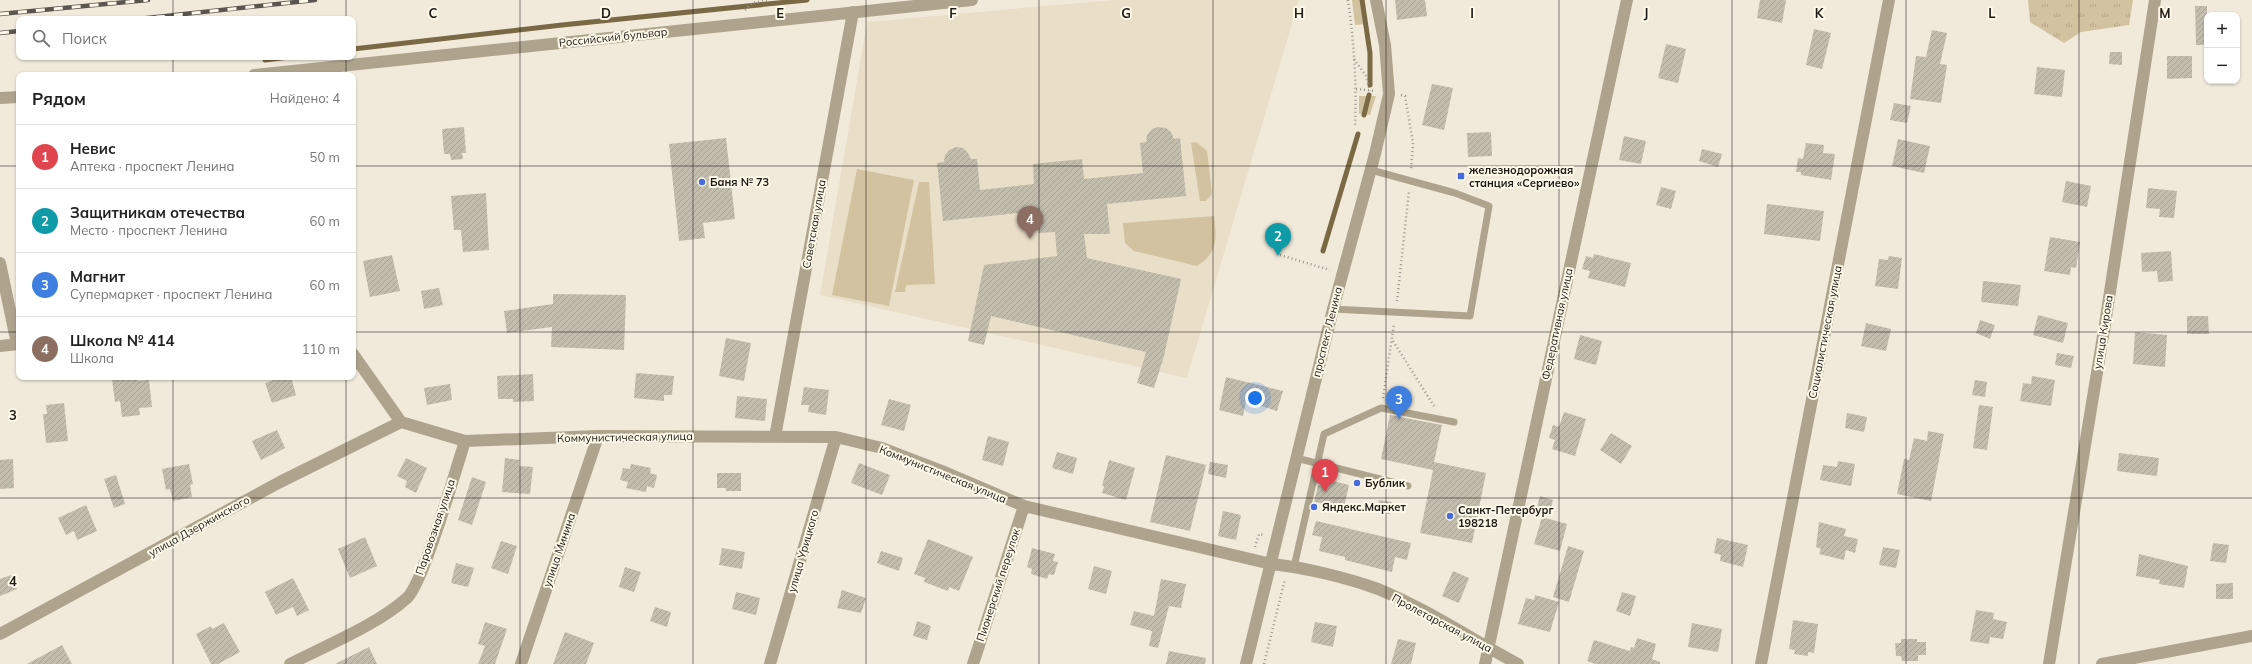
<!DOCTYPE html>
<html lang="ru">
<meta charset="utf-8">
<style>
:root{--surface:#fff;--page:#f2f2f2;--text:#222;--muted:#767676;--line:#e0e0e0;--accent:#466bde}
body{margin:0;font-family:Mulish,sans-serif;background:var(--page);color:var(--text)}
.controls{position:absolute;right:12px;top:12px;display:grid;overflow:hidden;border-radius:8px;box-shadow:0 1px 3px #0004}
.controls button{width:36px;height:36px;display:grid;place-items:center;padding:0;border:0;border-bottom:1px solid var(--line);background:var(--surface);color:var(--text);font:20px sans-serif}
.you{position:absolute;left:1255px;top:398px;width:14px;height:14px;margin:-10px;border:3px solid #fff;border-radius:50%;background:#1a73e8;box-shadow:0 0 0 6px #1a73e833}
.badge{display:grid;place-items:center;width:26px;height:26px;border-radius:50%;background:var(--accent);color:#fff;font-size:13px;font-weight:700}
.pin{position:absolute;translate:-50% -33px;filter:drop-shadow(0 1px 2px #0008)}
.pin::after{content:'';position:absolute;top:21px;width:14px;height:12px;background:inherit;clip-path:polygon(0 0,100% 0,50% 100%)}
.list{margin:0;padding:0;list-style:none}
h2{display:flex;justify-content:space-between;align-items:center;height:52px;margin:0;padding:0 16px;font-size:17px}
h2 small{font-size:13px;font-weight:400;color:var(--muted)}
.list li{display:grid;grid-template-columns:26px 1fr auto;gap:12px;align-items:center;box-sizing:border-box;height:64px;padding:0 16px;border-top:1px solid var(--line)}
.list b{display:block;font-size:15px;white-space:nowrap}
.list p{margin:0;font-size:13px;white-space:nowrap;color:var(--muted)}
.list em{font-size:13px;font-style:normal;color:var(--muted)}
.icon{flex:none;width:22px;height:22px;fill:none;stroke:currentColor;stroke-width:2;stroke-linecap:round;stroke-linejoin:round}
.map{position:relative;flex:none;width:2252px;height:664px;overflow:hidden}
.search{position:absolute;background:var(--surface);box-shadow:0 1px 3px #0004;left:16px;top:16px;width:340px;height:44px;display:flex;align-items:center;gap:10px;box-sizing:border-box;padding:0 14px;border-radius:8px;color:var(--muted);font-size:15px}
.panel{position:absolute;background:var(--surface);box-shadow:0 1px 3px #0004;left:16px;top:72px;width:340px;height:308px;border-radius:8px}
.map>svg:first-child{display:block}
</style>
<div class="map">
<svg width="2252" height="664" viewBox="0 0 2252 664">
<defs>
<pattern id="park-tufts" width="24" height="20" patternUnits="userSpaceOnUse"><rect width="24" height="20" fill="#d2c29f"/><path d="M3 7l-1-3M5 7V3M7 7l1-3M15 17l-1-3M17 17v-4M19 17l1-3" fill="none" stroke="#b4a688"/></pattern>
<pattern id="building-hatch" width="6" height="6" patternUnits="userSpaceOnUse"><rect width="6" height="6" fill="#c3bdae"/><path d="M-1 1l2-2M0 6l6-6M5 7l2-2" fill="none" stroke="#a7a295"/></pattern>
</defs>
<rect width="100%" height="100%" fill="#f1eadb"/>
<path fill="#e9dfc9" d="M 1112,0 L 1299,0 L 1187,378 L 820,295 L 867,22 Z"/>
<path fill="#d2c29f" d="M 1352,0 L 1365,0 L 1367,24 L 1355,25 Z
M 1359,96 L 1376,96 L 1370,115 L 1359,114 Z
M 1196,142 L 1207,151 L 1212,194 L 1206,201 L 1200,201 L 1191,143 Z
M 857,169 L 914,180 L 889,306 L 832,295 Z
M 919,182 L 929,182 L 935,284 L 906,285 L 905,292 L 895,292 Z
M 1214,216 C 1217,238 1218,253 1197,266 L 1134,251 L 1125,243 L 1123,223 Z"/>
<path fill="url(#park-tufts)" d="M 2028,0 L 2133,0 L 2129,25 L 2081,32 L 2064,43 L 2030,22 Z"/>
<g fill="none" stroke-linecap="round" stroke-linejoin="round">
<path stroke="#7a6944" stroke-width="5" d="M 1362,0 L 1370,53 L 1370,85
M 353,49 L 562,25 L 807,0
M 265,60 L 289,57
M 1364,115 L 1369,95
M 1323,251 L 1358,134"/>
</g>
<path fill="url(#building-hatch)" d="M 1395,0 L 1425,0 L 1427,16 L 1397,20 Z
M 1760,0 L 1786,0 L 1782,23 L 1757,18 Z
M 2195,6 L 2207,6 L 2207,45 L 2196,45 Z
M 1814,29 L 1831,33 L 1822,69 L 1806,65 Z
M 1932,30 L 1947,33 L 1940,64 L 1947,65 L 1941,103 L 1910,99 L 1916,56 L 1926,57 Z
M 1666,44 L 1686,49 L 1678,83 L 1658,78 Z
M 2110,52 L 2122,52 L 2122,65 L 2109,64 Z
M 2167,56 L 2192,56 L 2192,78 L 2167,79 Z
M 2037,67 L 2065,70 L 2062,97 L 2034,94 Z
M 1432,84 L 1453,88 L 1444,130 L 1422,125 Z
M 1894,103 L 1911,106 L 1907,123 L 1890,120 Z
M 464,127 L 466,153 L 462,153 L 463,159 L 451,160 L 450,154 L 444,154 L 442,129 Z
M 1158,127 L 1166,128 L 1171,132 L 1174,139 L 1180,138 L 1186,196 L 1107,204 L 1110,234 L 1084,234 L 1087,258 L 1181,279 L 1164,356 L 1154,388 L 1137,383 L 1146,352 L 991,316 L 984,345 L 968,341 L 984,265 L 1057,256 L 1055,232 L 1039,233 L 1037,211 L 943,221 L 937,163 L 944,162 L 945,155 L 949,150 L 956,147 L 963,148 L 968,153 L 971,159 L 977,159 L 980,190 L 1034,184 L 1033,164 L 1082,159 L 1084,179 L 1143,173 L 1140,143 L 1146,142 L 1147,135 L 1152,129 Z
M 1491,132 L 1492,156 L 1468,157 L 1467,133 Z
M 1624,136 L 1646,141 L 1641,164 L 1619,160 Z
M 726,138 L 735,219 L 703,223 L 705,238 L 679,241 L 669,144 Z
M 1898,139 L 1930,146 L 1924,173 L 1892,166 Z
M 1806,143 L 1824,145 L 1823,153 L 1835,154 L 1831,180 L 1801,175 L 1801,172 L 1796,172 L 1798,158 L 1803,159 Z
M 1702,149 L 1722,154 L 1718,167 L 1699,161 Z
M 2066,181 L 2091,186 L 2087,207 L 2062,202 Z
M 1661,187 L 1676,191 L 1671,209 L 1656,205 Z
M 2148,188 L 2177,191 L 2174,218 L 2159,217 L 2160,209 L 2146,208 Z
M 486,193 L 489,250 L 463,252 L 461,230 L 454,230 L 451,196 Z
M 1767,204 L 1824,211 L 1820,241 L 1764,234 Z
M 2050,237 L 2080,242 L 2076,268 L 2071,267 L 2070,275 L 2044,271 Z
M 2171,251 L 2173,281 L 2158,282 L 2157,271 L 2142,272 L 2141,253 Z
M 1594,254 L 1631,263 L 1625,287 L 1588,278 L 1590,271 L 1582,269 L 1586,256 L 1593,258 Z
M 392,255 L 400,291 L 370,297 L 363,261 Z
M 1889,256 L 1902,258 L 1898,289 L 1875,286 L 1879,259 L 1888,260 Z
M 1983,281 L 2021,285 L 2018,306 L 1981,302 Z
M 439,288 L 443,305 L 424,309 L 421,291 Z
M 553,294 L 626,295 L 624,350 L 551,347 L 552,327 L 507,333 L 504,311 L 553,304 Z
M 2038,315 L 2068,323 L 2063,343 L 2033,335 Z
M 2187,316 L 2208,316 L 2209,334 L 2187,334 Z
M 1980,320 L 1995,325 L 1990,339 L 1976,333 Z
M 1866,323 L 1891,329 L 1886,351 L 1861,346 Z
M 2135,332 L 2167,335 L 2165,367 L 2133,364 Z
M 1580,335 L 1602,341 L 1596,365 L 1574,359 Z
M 726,338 L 751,343 L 744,381 L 719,376 Z
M 2057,353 L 2074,356 L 2071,368 L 2055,365 Z
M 636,373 L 674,376 L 672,395 L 664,395 L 664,401 L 634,398 Z
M 533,374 L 534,401 L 513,402 L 513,399 L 498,399 L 497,376 Z
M 2032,376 L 2055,380 L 2051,406 L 2020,401 L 2023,383 L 2031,384 Z
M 136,377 L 138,377 L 138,381 L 149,380 L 152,407 L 139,408 L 140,415 L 122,417 L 120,401 L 115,402 L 112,380 Z
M 282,377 L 291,377 L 296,395 L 272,403 L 265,383 Z
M 1226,377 L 1283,391 L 1277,411 L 1246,401 L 1243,416 L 1219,410 Z
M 1975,380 L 1987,382 L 1985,397 L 1972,395 Z
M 450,384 L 452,400 L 427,405 L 424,388 Z
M 804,387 L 829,390 L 826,415 L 808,412 L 809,405 L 801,405 Z
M 737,396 L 767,399 L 765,421 L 735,418 Z
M 889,399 L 911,405 L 904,431 L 881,425 Z
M 64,403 L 68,441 L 46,443 L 43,414 L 47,414 L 46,405 Z
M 1979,405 L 1993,407 L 1987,450 L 1973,448 Z
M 1564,412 L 1586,419 L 1575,456 L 1552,449 L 1555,440 L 1549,438 L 1553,425 L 1559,427 Z
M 1847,413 L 1867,417 L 1864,432 L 1845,428 Z
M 1390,415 L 1442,425 L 1434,462 L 1486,473 L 1472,543 L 1420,533 L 1433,470 L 1381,459 Z
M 277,430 L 285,448 L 261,460 L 252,441 Z
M 1928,431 L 1944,434 L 1931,501 L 1897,494 L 1904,459 L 1909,460 L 1914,438 L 1927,441 Z
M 1611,433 L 1632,446 L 1621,464 L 1600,450 Z
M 988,436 L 1009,442 L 1003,466 L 982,460 Z
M 1057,452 L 1077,458 L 1073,474 L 1052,468 Z
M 2119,453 L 2159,458 L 2157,476 L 2117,471 Z
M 1166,455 L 1206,465 L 1190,531 L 1150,522 Z
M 406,458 L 427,468 L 416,493 L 405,487 L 407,481 L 397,476 Z
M 505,458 L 520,460 L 519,466 L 533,467 L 530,494 L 502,492 Z
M 13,459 L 14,488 L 0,489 L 0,460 Z
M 1109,460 L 1135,468 L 1126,500 L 1102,493 L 1104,486 L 1102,486 Z
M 1838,461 L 1855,464 L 1851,486 L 1820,480 L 1823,465 L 1837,467 Z
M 1210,462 L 1228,465 L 1226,478 L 1208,474 Z
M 859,463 L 890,475 L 882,495 L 851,483 Z
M 189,464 L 193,484 L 190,485 L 192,497 L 173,501 L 170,489 L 166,490 L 162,469 Z
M 631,464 L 651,468 L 650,473 L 657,475 L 654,488 L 647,486 L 646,492 L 626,488 L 628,482 L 620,480 L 623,468 L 630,469 Z
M 717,473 L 741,473 L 741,491 L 726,491 L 726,488 L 717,488 Z
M 116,475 L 125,504 L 114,508 L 104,479 Z
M 472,477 L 486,482 L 472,525 L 458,520 Z
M 1325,479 L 1349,485 L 1344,507 L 1314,502 L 1318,485 L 1323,486 Z
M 1540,496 L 1553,500 L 1550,512 L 1537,508 Z
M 1379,500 L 1392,502 L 1390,514 L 1377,512 Z
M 86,505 L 97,531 L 77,540 L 74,531 L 66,535 L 58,518 Z
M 1223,511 L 1241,515 L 1236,540 L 1218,536 Z
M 1542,517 L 1567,524 L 1560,551 L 1534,544 Z
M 1316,521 L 1411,543 L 1407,560 L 1395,557 L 1392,572 L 1345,560 L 1345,557 L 1319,551 L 1322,537 L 1312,535 Z
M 1819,522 L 1846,529 L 1844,536 L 1858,539 L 1855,553 L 1846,550 L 1844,560 L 1819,554 L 1821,549 L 1816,547 Z
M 365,537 L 377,566 L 350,578 L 338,549 Z
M 1717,538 L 1748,545 L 1743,567 L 1720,561 L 1721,555 L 1714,553 Z
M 928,539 L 973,557 L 959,591 L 949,587 L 948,591 L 924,582 L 925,578 L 914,574 Z
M 501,541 L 517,546 L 508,574 L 491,568 Z
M 2213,543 L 2229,545 L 2226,563 L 2210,561 Z
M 1568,546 L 1584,551 L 1569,602 L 1553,597 Z
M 1883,547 L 1900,550 L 1896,568 L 1879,565 Z
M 722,548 L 745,552 L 742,569 L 719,565 Z
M 1032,548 L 1055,554 L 1053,561 L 1058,562 L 1054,575 L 1049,574 L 1047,579 L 1031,574 L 1032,569 L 1027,567 Z
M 881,551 L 903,558 L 899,571 L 877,563 Z
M 2139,554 L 2188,566 L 2184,588 L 2159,584 L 2160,580 L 2136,576 Z
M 456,563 L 474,568 L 468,587 L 451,583 Z
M 1094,566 L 1112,571 L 1106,594 L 1088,589 Z
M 625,567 L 641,572 L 634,592 L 619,587 Z
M 1453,571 L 1469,578 L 1459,603 L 1442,596 Z
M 11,575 L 17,589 L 0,596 L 0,579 Z
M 293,578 L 309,610 L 297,616 L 293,607 L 276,615 L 265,592 Z
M 1161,579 L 1186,584 L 1181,608 L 1169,606 L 1158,648 L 1149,646 L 1152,631 L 1130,625 L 1134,611 L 1154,616 Z
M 2233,583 L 2233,599 L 2216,599 L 2216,584 Z
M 842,590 L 866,598 L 861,613 L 837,608 Z
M 736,592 L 760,598 L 756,615 L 732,609 Z
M 1622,592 L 1636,596 L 1630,616 L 1616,611 Z
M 1535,595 L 1559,602 L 1550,632 L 1518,624 L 1526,598 L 1534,600 Z
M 655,607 L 671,612 L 667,627 L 650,621 Z
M 1976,610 L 1994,613 L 1993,619 L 2007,622 L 2003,639 L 1990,637 L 1989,644 L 1970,641 Z
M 1793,620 L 1818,624 L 1814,653 L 1808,652 L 1808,656 L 1794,654 L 1795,650 L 1789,649 Z
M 917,621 L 931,626 L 927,640 L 913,636 Z
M 485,622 L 507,629 L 495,664 L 478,664 L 485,646 L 478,644 Z
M 1315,622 L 1337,626 L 1333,647 L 1311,642 Z
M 224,623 L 240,652 L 218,664 L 211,664 L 196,634 L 211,626 L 212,629 Z
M 1692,623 L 1722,629 L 1718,652 L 1688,647 Z
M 565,632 L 594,643 L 586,664 L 553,664 Z
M 1637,638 L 1656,644 L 1652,659 L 1660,662 L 1660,664 L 1595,664 L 1587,661 L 1594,640 L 1630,651 L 1631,647 L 1634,648 Z
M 1398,639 L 1416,643 L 1411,664 L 1391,664 Z
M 1901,639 L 1917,639 L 1917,642 L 1926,642 L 1926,655 L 1918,655 L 1918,661 L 1902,661 L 1901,656 L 1896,656 L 1895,643 L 1901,643 Z
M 62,645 L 72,664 L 27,664 Z
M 369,647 L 377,664 L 335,664 Z
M 1169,651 L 1206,658 L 1205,664 L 1166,664 Z"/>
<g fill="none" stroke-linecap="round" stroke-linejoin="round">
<path stroke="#9b958a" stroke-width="2.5" stroke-dasharray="1 3" stroke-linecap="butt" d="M 1348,0 C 1354,42 1357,85 1355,127
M 745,10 L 752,3 L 769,0
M 1354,59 L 1366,76 L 1370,91
M 1356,89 L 1375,91
M 1401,95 L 1405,96 L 1413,143 L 1411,170
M 1280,255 L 1330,270
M 1397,301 L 1409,191
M 1393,341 L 1434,406
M 1383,398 L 1394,324
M 1255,547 L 1259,534 L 1264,535
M 1264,664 L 1285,579"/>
<path stroke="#aea48e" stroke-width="7" d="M 1333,309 L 1470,316 L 1489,206 L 1455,193 L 1371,170
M 1296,458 L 1408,486
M 1294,567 L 1324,434 L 1381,408 L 1454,422"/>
<path stroke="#aea48e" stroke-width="12" d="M 254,75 L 972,0
M 0,98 L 19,97
M 0,263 L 17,344
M 0,346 L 19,344
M 353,354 L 401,422 L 465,441 L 598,436 L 836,437 L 882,448 L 942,471 L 1024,506 L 1271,564 C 1303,567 1348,578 1378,589 C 1427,609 1471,639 1518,664
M 775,437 L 853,12
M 0,634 L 280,482 L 401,422
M 290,664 C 327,645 377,625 407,598 C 423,584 456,469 465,441
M 521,664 L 598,436
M 770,664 L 836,437
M 973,664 L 1024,506
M 1485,664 L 1627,0
M 1761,664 L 1889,0
M 2049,664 L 2105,324 L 2155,0
M 2102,664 L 2252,636"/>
<path stroke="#aea48e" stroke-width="12" d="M 1246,664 L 1333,309 L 1375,154 L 1389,94 L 1385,45 L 1376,0"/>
<defs>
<path id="rail" d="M 0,14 L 148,0
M 138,19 L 315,0
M 0,33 L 19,31"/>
</defs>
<use href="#rail" stroke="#5a554e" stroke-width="4.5"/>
<use href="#rail" stroke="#fef8e8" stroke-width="3" stroke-dasharray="9" stroke-linecap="butt"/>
</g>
<path fill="none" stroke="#1e1b16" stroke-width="1" stroke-opacity="0.55" d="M 173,0 L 173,19M 346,0 L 346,19M 520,0 L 520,664M 693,0 L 693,664M 866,0 L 866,664M 1039,0 L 1039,664M 1213,0 L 1213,664M 1386,0 L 1386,664M 1559,0 L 1559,664M 1732,0 L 1732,664M 1906,0 L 1906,664M 2079,0 L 2079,664M 173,57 L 173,75M 346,57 L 346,75M 0,166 L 19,166M 353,166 L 2252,166M 0,332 L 19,332M 353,332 L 2252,332M 173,377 L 173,664M 346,377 L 346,664M 0,498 L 2252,498"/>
<g fill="#466bde" stroke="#fef8e8" stroke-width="1.5">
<rect x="1457" y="172" width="8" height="8" rx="2"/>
<circle cx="702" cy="182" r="4"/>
<circle cx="1357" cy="483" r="4"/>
<circle cx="1314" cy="507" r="4"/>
<circle cx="1450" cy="516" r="4"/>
</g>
<g text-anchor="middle" stroke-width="4" stroke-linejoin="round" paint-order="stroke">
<g font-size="11" fill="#1e1b16" stroke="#fef8e8">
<text transform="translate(613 37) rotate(-6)" y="4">Российский бульвар</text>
<text transform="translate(814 224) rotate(-80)" y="4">Советская улица</text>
<text transform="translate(1557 324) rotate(-78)" y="4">Федеративная улица</text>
<text transform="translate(1327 332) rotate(-76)" y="4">проспект Ленина</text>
<text transform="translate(1825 332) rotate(-79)" y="4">Социалистическая улица</text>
<text transform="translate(2103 332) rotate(-81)" y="4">улица Кирова</text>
<text transform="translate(625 437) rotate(-1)" y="4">Коммунистическая улица</text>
<text transform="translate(943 474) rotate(22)" y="4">Коммунистическая улица</text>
<text transform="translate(199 526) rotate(-29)" y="4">улица Дзержинского</text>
<text transform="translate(435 527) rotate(-71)" y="4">Паровозная улица</text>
<text transform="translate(559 550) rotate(-71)" y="4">улица Минина</text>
<text transform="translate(803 551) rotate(-74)" y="4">улица Урицкого</text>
<text transform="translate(998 585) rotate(-72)" y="4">Пионерский переулок</text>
<text transform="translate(1442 623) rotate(28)" y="4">Пролетарская улица</text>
</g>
<g font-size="11" font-weight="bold" fill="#1e1b16" stroke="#fef8e8" text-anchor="start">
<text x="1469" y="174">железнодорожная<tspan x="1469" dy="13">станция «Сергиево»</tspan></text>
<text x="710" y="186">Баня № 73</text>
<text x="1365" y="487">Бублик</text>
<text x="1322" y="511">Яндекс.Маркет</text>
<text x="1458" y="514">Санкт-Петербург<tspan x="1458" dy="13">198218</tspan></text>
</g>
</g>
<g font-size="13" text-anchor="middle" font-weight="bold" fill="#1e1b16" stroke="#fef8e8" stroke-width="4" stroke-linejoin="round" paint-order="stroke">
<text x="433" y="18">C</text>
<text x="606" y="18">D</text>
<text x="780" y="18">E</text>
<text x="953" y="18">F</text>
<text x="1126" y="18">G</text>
<text x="1299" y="18">H</text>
<text x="1472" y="18">I</text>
<text x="1646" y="18">J</text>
<text x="1819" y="18">K</text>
<text x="1992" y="18">L</text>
<text x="2165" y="18">M</text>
<text x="13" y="420">3</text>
<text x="13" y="586">4</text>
</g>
</svg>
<div class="controls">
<button>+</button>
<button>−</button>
</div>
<div class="you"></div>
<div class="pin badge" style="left:1325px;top:492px;background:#e0444e">1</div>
<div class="pin badge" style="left:1278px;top:256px;background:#0f9aa8">2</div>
<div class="pin badge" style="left:1399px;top:419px;background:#3f7fe0">3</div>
<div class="pin badge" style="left:1030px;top:239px;background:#8d6e63">4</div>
<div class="search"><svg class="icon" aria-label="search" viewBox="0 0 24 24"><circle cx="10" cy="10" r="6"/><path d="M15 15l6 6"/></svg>Поиск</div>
<section class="panel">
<h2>Рядом<small>Найдено: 4</small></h2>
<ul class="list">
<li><span class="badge" style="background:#e0444e">1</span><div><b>Невис</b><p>Аптека · проспект Ленина</p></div><em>50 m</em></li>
<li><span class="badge" style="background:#0f9aa8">2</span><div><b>Защитникам отечества</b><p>Место · проспект Ленина</p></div><em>60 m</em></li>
<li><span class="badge" style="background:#3f7fe0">3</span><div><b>Магнит</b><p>Супермаркет · проспект Ленина</p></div><em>60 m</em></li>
<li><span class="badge" style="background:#8d6e63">4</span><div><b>Школа № 414</b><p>Школа</p></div><em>110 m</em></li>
</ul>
</section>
</div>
